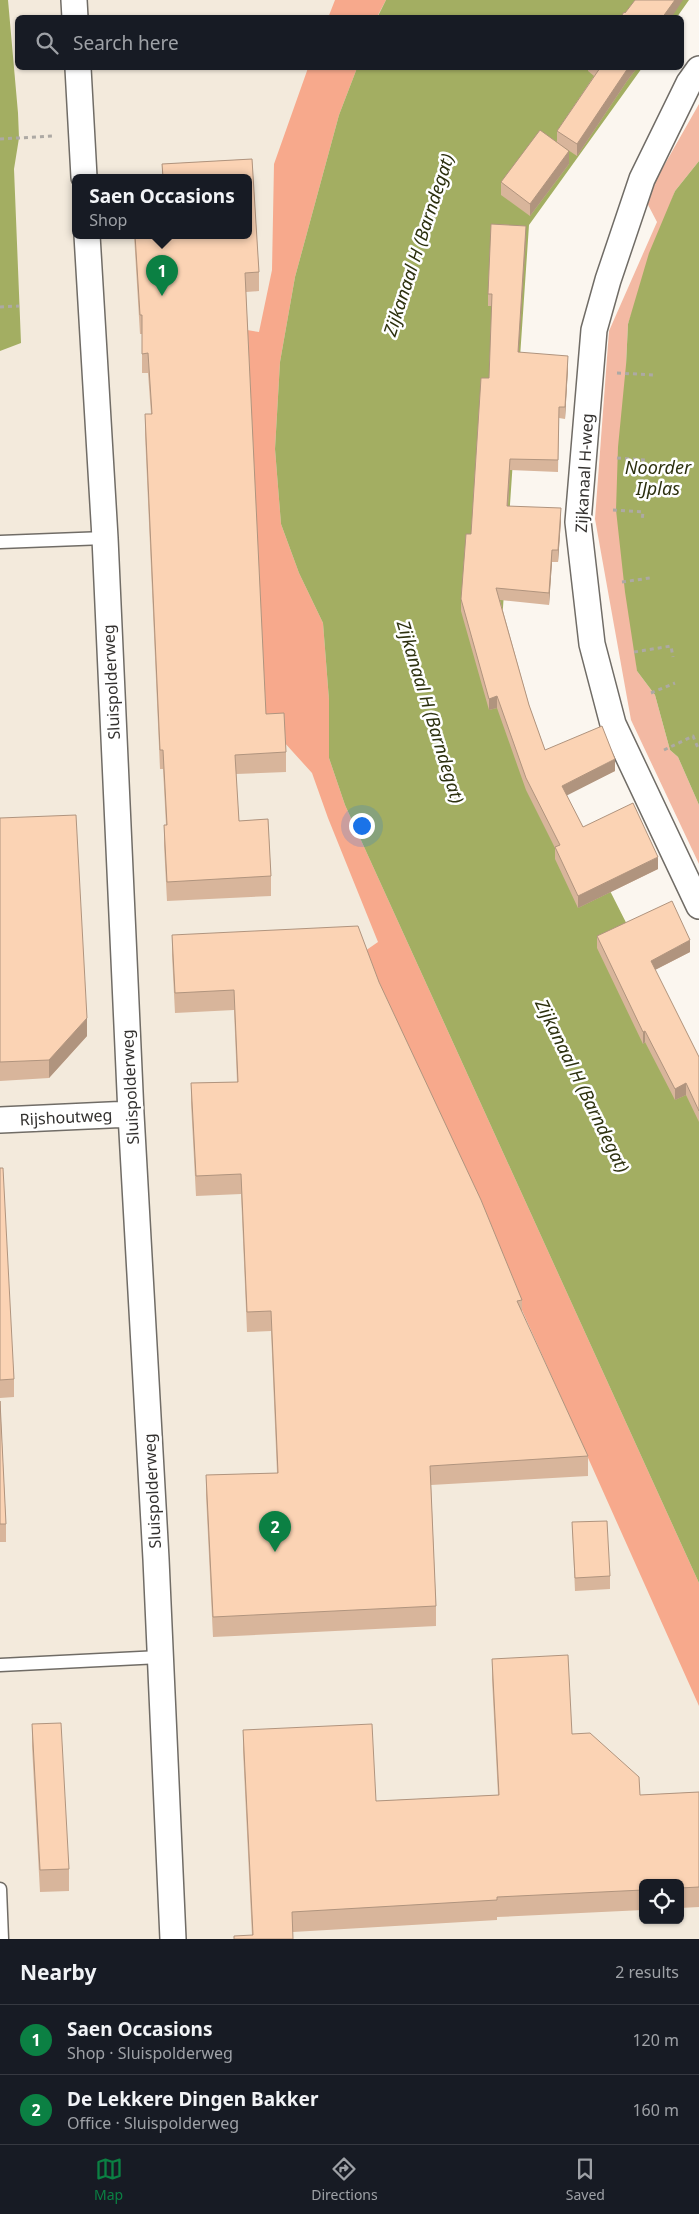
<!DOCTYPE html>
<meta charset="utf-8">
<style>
:root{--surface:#171b24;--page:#20242c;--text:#f1f3f6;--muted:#9ea1a6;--line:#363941;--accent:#0b8043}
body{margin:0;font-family:"Noto Sans",sans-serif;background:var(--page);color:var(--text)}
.controls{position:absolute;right:15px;bottom:15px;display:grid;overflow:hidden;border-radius:8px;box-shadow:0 1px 4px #0004}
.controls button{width:45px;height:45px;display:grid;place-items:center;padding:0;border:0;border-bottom:1px solid var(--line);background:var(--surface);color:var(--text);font:25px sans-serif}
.you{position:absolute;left:361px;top:825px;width:18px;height:18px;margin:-12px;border:4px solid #fff;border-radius:50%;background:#1a73e8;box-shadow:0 0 0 8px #1a73e833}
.badge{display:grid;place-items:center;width:32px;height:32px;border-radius:50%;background:var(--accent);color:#fff;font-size:16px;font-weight:700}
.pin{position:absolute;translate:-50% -41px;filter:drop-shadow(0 1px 2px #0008)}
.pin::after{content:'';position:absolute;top:26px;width:18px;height:15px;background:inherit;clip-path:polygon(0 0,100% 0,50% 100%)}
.popup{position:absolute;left:72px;top:174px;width:180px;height:65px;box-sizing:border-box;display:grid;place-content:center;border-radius:8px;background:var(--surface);filter:drop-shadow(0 1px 4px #0005);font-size:16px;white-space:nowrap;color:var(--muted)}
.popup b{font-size:19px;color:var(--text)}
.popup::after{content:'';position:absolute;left:50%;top:100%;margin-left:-10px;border:10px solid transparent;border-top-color:var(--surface)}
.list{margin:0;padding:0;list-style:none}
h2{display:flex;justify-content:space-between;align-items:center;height:65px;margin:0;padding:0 20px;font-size:21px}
h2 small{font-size:16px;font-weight:400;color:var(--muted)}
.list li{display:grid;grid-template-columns:32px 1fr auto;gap:15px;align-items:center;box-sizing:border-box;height:70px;padding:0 20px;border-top:1px solid var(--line)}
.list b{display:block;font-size:19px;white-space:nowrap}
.list p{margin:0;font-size:16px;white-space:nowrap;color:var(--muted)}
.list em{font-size:16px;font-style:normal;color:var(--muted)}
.icon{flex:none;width:28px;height:28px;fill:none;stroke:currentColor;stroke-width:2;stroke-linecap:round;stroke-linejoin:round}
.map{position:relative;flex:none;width:699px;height:1939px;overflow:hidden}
.search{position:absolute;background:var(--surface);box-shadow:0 1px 4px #0004;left:15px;right:15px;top:15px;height:55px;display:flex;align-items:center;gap:12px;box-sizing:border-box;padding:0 18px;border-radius:8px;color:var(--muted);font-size:19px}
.sheet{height:205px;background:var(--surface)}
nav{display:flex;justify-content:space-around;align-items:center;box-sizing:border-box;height:70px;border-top:1px solid var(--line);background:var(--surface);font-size:14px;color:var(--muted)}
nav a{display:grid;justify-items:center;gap:2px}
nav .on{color:var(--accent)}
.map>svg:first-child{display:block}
</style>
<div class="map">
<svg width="699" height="1939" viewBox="0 0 699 1939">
<rect width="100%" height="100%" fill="#fbf6ef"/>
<path fill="#f3eadc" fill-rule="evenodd" d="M 0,0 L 507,0 L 495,18 L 18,18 L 18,68 L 460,68 L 401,592 L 699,1251 L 699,1939 L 0,1939 ZM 76,177 L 248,177 L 248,235 L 76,235 ZM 643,1883 L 680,1883 L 680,1920 L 643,1920 Z"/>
<path fill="#f3b9a3" d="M 699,104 L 699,161 L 675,191 L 628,324 L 626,365 L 637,671 L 655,695 L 670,750 L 678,757 L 699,805 L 699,864 L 631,720 L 595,519 L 609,331 L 657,222 L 645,199 Z"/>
<path fill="#f7a98c" d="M 335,0 L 386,0 L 377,17 L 328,18 Z
M 308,68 L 357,68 L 339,115 L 295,277 L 280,362 L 275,449 L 281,524 L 299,573 L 323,623 L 329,700 L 329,758 L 345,805 L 699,1583 L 699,1706 L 386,1006 L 365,951 L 378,942 L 328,818 L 312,773 L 274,731 L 259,730 L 247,330 L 259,332 L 272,270 L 274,164 Z"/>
<path fill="#a3ae62" d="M 0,0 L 8,0 L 18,113 L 19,138 L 14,169 L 21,343 L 0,351 Z
M 386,0 L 689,0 L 677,17 L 377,18 Z
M 357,68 L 642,68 L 529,225 L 502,622 L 534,726 L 555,782 L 699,1067 L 699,1583 L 345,805 L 329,758 L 329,700 L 323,623 L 299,573 L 281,524 L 275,449 L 280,362 L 295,277 L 339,115 Z
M 699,161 L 699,805 L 678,757 L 670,750 L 655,695 L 637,671 L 625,592 L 616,510 L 618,447 L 626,365 L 628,324 L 649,253 L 675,191 Z"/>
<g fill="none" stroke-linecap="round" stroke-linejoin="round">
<defs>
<path id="lane" d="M 0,542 L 105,538
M 0,1665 L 160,1657
M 0,1889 L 2,1939"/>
<path id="street" d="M 74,0 L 75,18
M 78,68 L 84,177
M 699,69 L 689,83 L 642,179 L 608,280 L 594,330 L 578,522 L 592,644 L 613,724 L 699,906
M 87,235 L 105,538 L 131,1114 L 156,1559 L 173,1939
M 0,1120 L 131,1114"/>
</defs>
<use href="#lane" stroke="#706c66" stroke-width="15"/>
<use href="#street" stroke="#706c66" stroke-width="28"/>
<path stroke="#ada9a4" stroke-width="3" stroke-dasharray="4 4" stroke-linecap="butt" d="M 0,139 L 54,136
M 0,307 L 19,306
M 617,373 L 654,375
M 617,458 L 646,460 L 646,469
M 613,510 L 643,512 L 642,521
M 622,582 L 650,578
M 634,652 L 671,646 L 673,657
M 651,693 L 675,683
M 664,750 L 693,736 L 698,748"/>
<use href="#lane" stroke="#fff" stroke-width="12"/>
<use href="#street" stroke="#fff" stroke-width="25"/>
</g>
<path fill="#d8b59b" d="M 588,68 L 637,68 L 627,81 L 577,156 L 559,144 L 569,164 L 530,216 L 501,195 L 501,182 L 557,143 L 557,131 L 594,76 L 588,71 Z
M 252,159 L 259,272 L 259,291 L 246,292 L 266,714 L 284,713 L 286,752 L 286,772 L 236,774 L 239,821 L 268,819 L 271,876 L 271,896 L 167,901 L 164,845 L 164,825 L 166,825 L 163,769 L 160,769 L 145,434 L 145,414 L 151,414 L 148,373 L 142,373 L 142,334 L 140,334 L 134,235 L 248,235 L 248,177 L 162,177 L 162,164 Z
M 526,238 L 518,352 L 568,368 L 565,419 L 559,418 L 558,472 L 510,470 L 508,506 L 561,520 L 558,562 L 552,562 L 549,605 L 500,600 L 529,705 L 545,750 L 615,771 L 566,795 L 583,827 L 658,869 L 578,908 L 555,859 L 555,848 L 526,790 L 497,708 L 489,710 L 461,611 L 461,599 L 471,534 L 489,378 L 492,306 L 488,306 L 488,294 Z
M 0,818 L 87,1036 L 49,1078 L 0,1081 Z
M 172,935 L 379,982 L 522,1300 L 522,1314 L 588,1456 L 588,1476 L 431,1485 L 436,1606 L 436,1626 L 213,1637 L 206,1495 L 206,1475 L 277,1473 L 271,1331 L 247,1332 L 241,1194 L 196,1196 L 191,1103 L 191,1083 L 237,1082 L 234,1010 L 175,1013 L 172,955 Z
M 597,936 L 690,952 L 655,970 L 699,1057 L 699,1122 L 686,1095 L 675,1100 L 645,1042 L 643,1044 L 597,948 Z
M 0,1168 L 14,1379 L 14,1397 L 0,1398 Z
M 0,1401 L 6,1524 L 6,1542 L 0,1542 Z
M 572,1522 L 610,1576 L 610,1589 L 575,1591 Z
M 492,1659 L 572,1734 L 640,1795 L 699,1792 L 699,1907 L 680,1908 L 680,1883 L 643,1883 L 643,1910 L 497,1917 L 497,1920 L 293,1932 L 252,1936 L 243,1750 L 243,1730 L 376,1801 L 498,1795 L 492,1679 Z
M 32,1724 L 69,1869 L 69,1891 L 40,1892 L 32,1746 Z"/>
<path fill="#b0947e" d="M 675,0 L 683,0 L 671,18 L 662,18 Z
M 628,68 L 637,68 L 627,81 L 577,156 L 577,144 Z
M 569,151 L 569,164 L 530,216 L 530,204 Z
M 526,226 L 526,238 L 518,364 L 518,352 Z
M 568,356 L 568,368 L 565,419 L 565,407 Z
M 510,459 L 510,470 L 507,518 L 507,506 Z
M 561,508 L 561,520 L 558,562 L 558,550 Z
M 552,550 L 552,562 L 549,605 L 549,593 Z
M 497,696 L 497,708 L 489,710 L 489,699 Z
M 615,759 L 615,771 L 562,798 L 562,786 Z
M 658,857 L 658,869 L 578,908 L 578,896 Z
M 690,940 L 690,952 L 651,972 L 651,961 Z
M 87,1018 L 87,1036 L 49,1078 L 49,1060 Z
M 645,1031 L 645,1042 L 643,1044 L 643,1032 Z
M 686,1083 L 686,1095 L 675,1100 L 675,1089 Z"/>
<path fill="#fbd3b4" stroke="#b0947e" d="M 635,0 L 675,0 L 662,18 L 620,18 L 624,12 L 625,13 Z
M 599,68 L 628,68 L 577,144 L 557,131 L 600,68 Z
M 540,130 L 569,151 L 530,204 L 501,182 Z
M 252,159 L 259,272 L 245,273 L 266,714 L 284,713 L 286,752 L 235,755 L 239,821 L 268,819 L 271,876 L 167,882 L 164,825 L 167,825 L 163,750 L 160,750 L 145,414 L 152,414 L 148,353 L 142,354 L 142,315 L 140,315 L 135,235 L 248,235 L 248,177 L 163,177 L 162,164 Z
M 491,224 L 526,226 L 518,352 L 568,356 L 565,407 L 559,407 L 558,460 L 510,459 L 507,506 L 561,508 L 558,550 L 552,550 L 549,593 L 496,588 L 529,705 L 545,750 L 602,726 L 615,759 L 562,786 L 583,827 L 633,803 L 658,857 L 578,896 L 555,847 L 560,845 L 526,778 L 497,696 L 489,699 L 461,599 L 466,534 L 471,534 L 481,378 L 489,378 L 492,294 L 488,294 Z
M 76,815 L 87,1018 L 49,1060 L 0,1062 L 0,818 Z
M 672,901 L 690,940 L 651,961 L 699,1057 L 699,1111 L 686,1083 L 675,1089 L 645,1031 L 643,1032 L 597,936 Z
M 358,926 L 379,982 L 481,1200 L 522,1300 L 517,1301 L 588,1456 L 430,1466 L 436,1606 L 213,1617 L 206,1475 L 278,1473 L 271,1311 L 247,1312 L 241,1174 L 196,1176 L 191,1083 L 238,1082 L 234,990 L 175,993 L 172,935 Z
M 0,1168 L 3,1168 L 14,1379 L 0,1380 Z
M 0,1401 L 6,1524 L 0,1524 Z
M 607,1521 L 610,1576 L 575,1578 L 572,1522 Z
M 568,1655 L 572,1734 L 590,1733 L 639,1777 L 640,1795 L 699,1792 L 699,1887 L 680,1888 L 680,1883 L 643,1883 L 643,1890 L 497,1897 L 497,1900 L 292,1912 L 293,1939 L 234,1939 L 234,1936 L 253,1935 L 243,1730 L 372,1724 L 376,1801 L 499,1795 L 492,1659 Z
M 61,1723 L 69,1869 L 40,1870 L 32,1724 Z"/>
<g text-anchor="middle" stroke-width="5" stroke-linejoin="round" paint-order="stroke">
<g font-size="16" fill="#33312f" stroke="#fff">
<text transform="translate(584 473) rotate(-87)" y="6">Zijkanaal H-weg</text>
<text transform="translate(111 682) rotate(-93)" y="6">Sluispolderweg</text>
<text transform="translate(130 1087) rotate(-93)" y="6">Sluispolderweg</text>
<text transform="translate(66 1117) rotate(-3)" y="6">Rijshoutweg</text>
<text transform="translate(152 1491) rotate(-93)" y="6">Sluispolderweg</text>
</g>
<g font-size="18" font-style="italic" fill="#2d310f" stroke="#fff">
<text transform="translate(419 245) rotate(-72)" y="6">Zijkanaal H (Barndegat)</text>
<text x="658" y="474">Noorder<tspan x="658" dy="21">IJplas</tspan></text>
<text transform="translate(430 712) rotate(73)" y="6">Zijkanaal H (Barndegat)</text>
<text transform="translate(582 1086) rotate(64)" y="6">Zijkanaal H (Barndegat)</text>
</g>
</g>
</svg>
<div class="controls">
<button><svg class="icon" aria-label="locate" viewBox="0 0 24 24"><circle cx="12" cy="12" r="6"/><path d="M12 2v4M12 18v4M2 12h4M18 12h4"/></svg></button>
</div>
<div class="you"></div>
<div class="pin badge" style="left:162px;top:296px">1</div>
<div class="popup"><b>Saen Occasions</b>Shop</div>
<div class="pin badge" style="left:275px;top:1552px">2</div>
<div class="search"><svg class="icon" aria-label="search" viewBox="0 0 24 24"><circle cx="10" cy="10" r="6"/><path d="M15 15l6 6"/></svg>Search here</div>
</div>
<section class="sheet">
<h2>Nearby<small>2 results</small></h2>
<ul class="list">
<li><span class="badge">1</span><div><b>Saen Occasions</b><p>Shop · Sluispolderweg</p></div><em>120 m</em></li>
<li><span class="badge">2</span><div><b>De Lekkere Dingen Bakker</b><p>Office · Sluispolderweg</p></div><em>160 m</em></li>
</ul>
</section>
<nav>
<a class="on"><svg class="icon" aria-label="map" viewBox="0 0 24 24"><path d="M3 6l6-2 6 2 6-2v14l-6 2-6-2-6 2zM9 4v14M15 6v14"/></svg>Map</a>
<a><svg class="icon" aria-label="directions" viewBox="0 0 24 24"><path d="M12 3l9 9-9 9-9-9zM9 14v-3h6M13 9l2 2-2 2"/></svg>Directions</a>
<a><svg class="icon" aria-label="saved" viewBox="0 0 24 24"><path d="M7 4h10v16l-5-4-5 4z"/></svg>Saved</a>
</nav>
